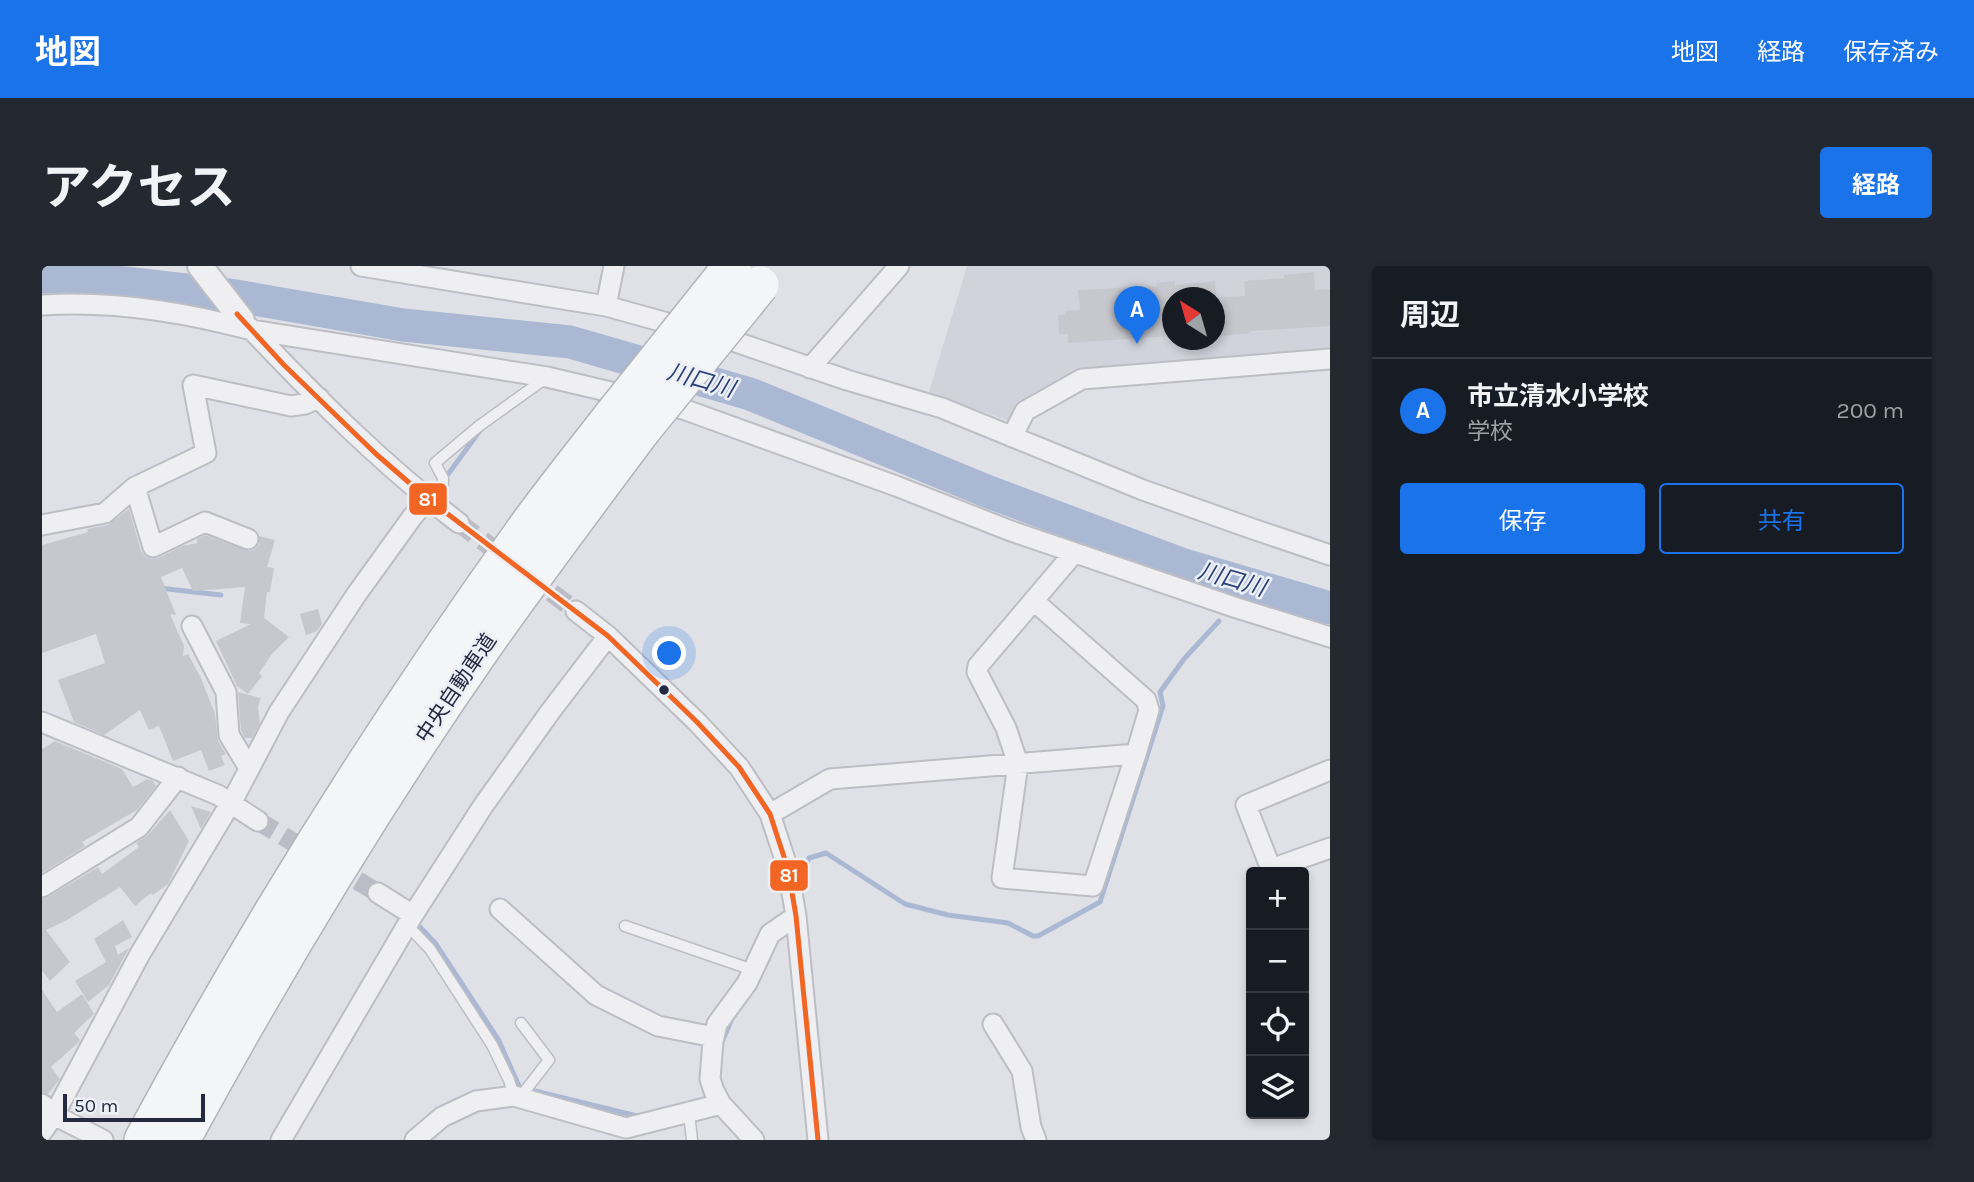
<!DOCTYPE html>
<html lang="ja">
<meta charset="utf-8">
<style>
:root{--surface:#171b24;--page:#242831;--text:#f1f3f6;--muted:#9ea1a6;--line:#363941;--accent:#1a73e8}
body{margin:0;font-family:Karla,"Noto Sans JP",sans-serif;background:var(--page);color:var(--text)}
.controls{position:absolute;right:21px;bottom:21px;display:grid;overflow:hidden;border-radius:7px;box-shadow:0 4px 10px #0003}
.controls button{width:63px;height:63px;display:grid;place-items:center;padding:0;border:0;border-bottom:2px solid var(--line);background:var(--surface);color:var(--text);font:35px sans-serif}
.compass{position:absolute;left:1120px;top:21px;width:63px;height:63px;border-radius:50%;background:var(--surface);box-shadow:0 4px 10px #0003;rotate:323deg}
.scale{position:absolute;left:21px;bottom:18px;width:142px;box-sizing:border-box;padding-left:7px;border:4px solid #252a41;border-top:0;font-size:19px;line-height:24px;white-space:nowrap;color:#252a41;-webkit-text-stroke:5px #eceff6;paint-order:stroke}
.you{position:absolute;left:628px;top:388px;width:24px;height:24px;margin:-18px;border:5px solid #fff;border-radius:50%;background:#1a73e8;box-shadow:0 0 0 10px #1a73e833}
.badge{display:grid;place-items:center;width:46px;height:46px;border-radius:50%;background:var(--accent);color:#fff;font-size:23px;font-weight:700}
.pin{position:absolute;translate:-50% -58px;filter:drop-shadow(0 2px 4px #0008)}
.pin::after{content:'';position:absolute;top:37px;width:24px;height:21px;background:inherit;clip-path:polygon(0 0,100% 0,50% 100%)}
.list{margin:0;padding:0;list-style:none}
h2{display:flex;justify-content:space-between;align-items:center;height:91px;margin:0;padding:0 28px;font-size:30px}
h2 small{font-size:23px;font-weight:400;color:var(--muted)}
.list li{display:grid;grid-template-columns:46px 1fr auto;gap:21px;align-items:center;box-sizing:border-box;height:105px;padding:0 28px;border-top:2px solid var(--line)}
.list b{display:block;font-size:26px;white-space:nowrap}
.list p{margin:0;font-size:23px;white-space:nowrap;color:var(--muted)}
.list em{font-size:23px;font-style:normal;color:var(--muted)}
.actions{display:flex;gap:14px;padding:21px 28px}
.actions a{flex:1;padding:16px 0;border:2px solid var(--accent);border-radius:7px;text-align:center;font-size:24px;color:var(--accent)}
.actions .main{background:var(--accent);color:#fff}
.icon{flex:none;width:38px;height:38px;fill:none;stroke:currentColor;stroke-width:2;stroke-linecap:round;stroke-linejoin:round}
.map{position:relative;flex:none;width:1288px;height:874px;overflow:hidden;border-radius:7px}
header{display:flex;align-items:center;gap:42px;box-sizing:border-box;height:98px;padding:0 35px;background:var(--accent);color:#fff}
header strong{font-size:33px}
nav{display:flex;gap:38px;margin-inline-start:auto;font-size:24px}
.intro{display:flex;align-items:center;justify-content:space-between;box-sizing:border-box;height:168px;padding:0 42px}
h1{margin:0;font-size:49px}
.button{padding:18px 32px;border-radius:7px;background:var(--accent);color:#fff;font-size:24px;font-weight:700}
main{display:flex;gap:42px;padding:0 42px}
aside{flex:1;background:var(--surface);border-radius:7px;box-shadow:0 4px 10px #0003}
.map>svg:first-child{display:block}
</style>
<header>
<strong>地図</strong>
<nav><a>地図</a><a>経路</a><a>保存済み</a></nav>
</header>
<div class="intro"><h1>アクセス</h1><a class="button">経路</a></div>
<main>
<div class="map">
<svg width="1288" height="874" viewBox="0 0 1288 874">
<rect width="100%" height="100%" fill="#e0e1e6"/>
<path fill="#d0d2dc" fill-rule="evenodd" d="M 925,0 L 1288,0 L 1288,82 L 1035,104 L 974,136 L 967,155 L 887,126 ZM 1130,32 L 1172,32 L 1172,74 L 1130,74 Z"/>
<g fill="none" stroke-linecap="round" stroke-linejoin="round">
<path stroke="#abb8d4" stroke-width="5" d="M 404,211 L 440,162
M 117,322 L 179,329
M 762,606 L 767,592 L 784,587 L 863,638 L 906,649 L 966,657 L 991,670 L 996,670 L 1058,636 L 1121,440 L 1118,426 L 1142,393 L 1177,355
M 378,661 L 394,678 L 456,773 L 477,820
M 713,720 L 726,694
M 680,776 L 691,750
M 493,825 L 595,850 L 599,849"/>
<path stroke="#abb8d4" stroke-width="33" d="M 0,11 L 25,10 L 194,30 L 361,59 L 528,76 L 708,128 L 947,226 L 1139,298 L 1288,342"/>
</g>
<path fill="#c7c8ce" d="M 1272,6 L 1273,24 L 1288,23 L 1288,60 L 1208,65 L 1208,67 L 1172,71 L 1172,32 L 1203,30 L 1202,15 L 1242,12 L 1242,9 Z
M 1133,15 L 1133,19 L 1173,15 L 1174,32 L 1130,32 L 1130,70 L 1026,77 L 1026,68 L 1017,68 L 1016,49 L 1023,48 L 1023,45 L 1038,44 L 1036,24 L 1115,20 L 1114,17 Z
M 87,243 L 99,285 L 103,290 L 109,293 L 116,292 L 140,280 L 155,277 L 155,273 L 163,269 L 207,285 L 213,283 L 217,278 L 217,270 L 233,274 L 225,301 L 232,302 L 228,326 L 225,326 L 222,352 L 247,371 L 230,388 L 217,407 L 220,410 L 206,428 L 195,420 L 174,375 L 209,358 L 198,357 L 203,321 L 151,325 L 140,302 L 119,311 L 134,349 L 128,348 L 142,380 L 141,390 L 146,388 L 159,412 L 173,448 L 176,475 L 184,488 L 179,490 L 183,499 L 167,505 L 159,484 L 131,495 L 117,460 L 107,464 L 98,444 L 62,469 L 32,456 L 16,414 L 63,397 L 54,368 L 0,387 L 0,279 L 46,266 L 45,263 L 66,259 Z
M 276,343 L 280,358 L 275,365 L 264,369 L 258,348 Z
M 196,426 L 219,432 L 216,441 L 218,457 L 210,472 L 203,472 L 199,465 Z
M 13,475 L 80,503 L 91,521 L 105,513 L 111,515 L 114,520 L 95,544 L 40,576 L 43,580 L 0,607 L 0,483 Z
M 149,540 L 169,546 L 159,563 Z
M 128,544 L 147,575 L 126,618 L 111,629 L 109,627 L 93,640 L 78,621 L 25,654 L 4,664 L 28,696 L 8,715 L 0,704 L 0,633 L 6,631 L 56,601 L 60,608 L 97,581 L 94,577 L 106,569 Z
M 81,654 L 90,671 L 73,680 L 76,689 L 87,682 L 67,719 L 46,736 L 33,715 L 64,696 L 52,673 Z
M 0,724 L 15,746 L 40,728 L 52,748 L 32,767 L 38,774 L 37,776 L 9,801 L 18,813 L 6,828 L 0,826 Z"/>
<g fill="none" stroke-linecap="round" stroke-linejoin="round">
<path stroke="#bbbcc5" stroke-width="19" stroke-dasharray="19 10" stroke-linecap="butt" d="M 417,257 L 534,345
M 216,555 L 336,627"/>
<defs>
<path id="service" d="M 400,243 L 401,212 L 393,197 L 437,160 L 504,112
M 366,660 L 388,683 L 450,779 L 467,814 L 472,830
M 583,660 L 711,704
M 479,757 L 507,794 L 479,830
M 647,847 L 650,874"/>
<path id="minor" d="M 319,0 L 564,40 L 694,76 L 805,114 L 900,142 L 1101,224 L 1208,262 L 1288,289
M 0,39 C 70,34 142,46 210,64 L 505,111 L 641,143 L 854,220 L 969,265 L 1195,342 L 1288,371
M 564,40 L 572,0
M 208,62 C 274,132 341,199 417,257
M 768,102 L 857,0
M 970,171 L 983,145 L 1040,113 L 1288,93
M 93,221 L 111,281 L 163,256 L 206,273
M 0,259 L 63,247 L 93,221 L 164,187 L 151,119 L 249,140 L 263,138 L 277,132
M 1032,287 L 936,400 L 935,406 L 964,462 L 976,498 L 960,612 L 1051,620 L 1094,488
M 534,345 L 566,370 L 655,456 L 697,501 L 728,548 L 746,603 L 754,650 L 776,874
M 150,360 L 184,426 L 187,469 L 207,502
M 0,456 L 176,529 L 216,555
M 1288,504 L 1204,539 L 1229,603 L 1288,582
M 728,548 L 788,513 L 1094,488 L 1107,444 L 1104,434 L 992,335
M 0,621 L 97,561 L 136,511
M 336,627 L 371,649
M 458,643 L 554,729 L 616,760 L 672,771
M 951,758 L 980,805 L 989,861 L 994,874
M 0,838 L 12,849 L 61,874
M 679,838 L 672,825 L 668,813 L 671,775 L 675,758 L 705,717 L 728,668 L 754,650
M 0,866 L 12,849 L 98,688 L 194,528 L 237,446 L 314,329 L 371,250 L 386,233
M 239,874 L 371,649 L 441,540 L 508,446 L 566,370
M 373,874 L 400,851 L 434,835 L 472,830 L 584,862 L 679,838 L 712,874"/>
<path id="tertiary" d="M 158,0 L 200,54"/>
<path id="motorway" d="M 101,874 C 216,661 345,455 487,258 C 514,221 543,185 571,149
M 139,874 C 231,705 330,540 440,382 C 492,308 546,236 600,164"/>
</defs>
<use href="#service" stroke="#bdbec4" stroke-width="13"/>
<use href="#minor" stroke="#bdbec4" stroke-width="23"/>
<use href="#tertiary" stroke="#bdbec4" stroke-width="28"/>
<use href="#motorway" stroke="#b2b4bb" stroke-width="40"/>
<use href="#service" stroke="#efeff2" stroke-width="10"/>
<use href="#minor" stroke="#efeff2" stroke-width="19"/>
<use href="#tertiary" stroke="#efeff2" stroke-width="24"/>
<use href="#motorway" stroke="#f4f5f6" stroke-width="37"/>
<defs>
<path id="motorway-bridge" d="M 571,149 L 690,0
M 600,164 L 718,19"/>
</defs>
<use href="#motorway-bridge" stroke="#b2b4bb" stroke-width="40" stroke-linecap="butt"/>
<use href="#motorway-bridge" stroke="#f4f5f6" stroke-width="37"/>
<defs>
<path id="bus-1" d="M 195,48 L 242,99 L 334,188 L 386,233 L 566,370 L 655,456 L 697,501 L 728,548 L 746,603 L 754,650 L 776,874"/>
</defs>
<use href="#bus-1" stroke="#eceff6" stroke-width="10"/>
<use href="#bus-1" stroke="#f26522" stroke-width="5"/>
</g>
<circle fill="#252a41" stroke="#eceff6" stroke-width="2.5" cx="622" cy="424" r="6"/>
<g text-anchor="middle" stroke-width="5" stroke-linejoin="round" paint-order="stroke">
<g font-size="21" fill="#252a41" stroke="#eceff6">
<text transform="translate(414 422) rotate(-56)" y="7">中央自動車道</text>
</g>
<g font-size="23" font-style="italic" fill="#2b4179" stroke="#eceff6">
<text transform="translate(659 114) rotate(16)" y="8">川口川</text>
<text transform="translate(1190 313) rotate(16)" y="8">川口川</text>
</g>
</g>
<g stroke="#eceff6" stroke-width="2.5">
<rect x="366" y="216" width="40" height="34" rx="7" fill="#f26522"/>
<rect x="727" y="593" width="40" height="33" rx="7" fill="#f26522"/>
</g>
<g font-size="19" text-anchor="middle" font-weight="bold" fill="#fff">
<text x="386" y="240">81</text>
<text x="747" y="616">81</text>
</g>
</svg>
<div class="controls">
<button>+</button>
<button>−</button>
<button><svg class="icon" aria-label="locate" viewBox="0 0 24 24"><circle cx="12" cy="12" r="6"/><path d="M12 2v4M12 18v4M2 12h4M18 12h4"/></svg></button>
<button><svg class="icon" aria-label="layers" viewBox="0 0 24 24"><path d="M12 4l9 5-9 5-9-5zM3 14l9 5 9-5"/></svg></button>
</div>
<svg class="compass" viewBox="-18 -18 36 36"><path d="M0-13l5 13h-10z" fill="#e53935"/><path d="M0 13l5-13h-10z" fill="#9ea1a6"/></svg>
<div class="scale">50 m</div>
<div class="you"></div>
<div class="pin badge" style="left:1095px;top:78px">A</div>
</div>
<aside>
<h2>周辺<small></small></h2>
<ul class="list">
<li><span class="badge">A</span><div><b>市立清水小学校</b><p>学校</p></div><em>200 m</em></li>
</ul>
<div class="actions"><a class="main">保存</a><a>共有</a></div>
</aside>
</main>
